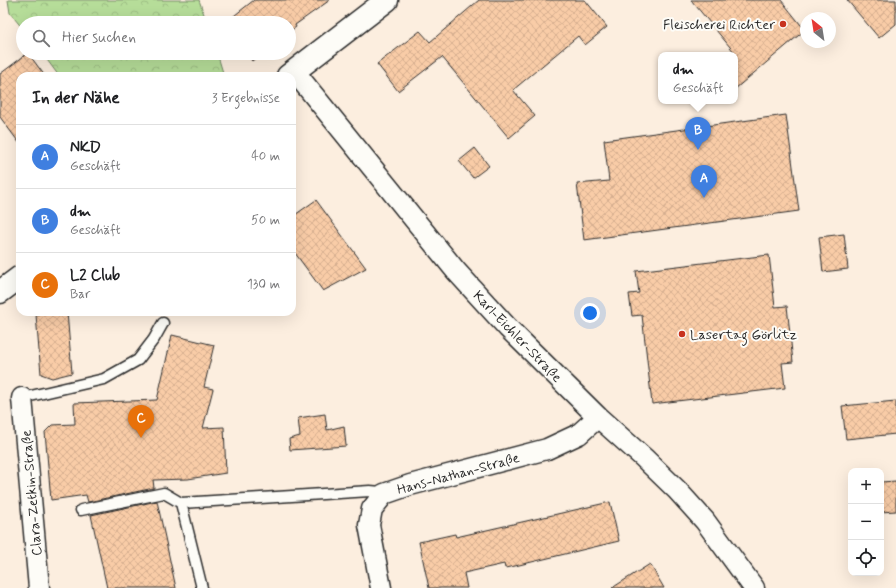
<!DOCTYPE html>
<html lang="de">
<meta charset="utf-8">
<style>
:root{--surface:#fff;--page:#f6f6f6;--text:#202124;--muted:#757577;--line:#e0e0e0;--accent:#0b8043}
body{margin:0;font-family:Mynerve,sans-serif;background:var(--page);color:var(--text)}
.controls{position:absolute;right:12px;bottom:12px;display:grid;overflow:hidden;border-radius:8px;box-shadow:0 4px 16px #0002}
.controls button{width:36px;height:36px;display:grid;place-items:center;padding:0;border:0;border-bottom:1px solid var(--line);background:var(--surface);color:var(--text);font:20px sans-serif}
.compass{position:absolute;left:800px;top:12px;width:36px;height:36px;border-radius:50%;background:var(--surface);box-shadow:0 4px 16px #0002;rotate:330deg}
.you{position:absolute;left:590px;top:313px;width:14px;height:14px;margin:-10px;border:3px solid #fff;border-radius:50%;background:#1a73e8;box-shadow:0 0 0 6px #1a73e833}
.badge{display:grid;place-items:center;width:26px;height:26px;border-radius:50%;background:var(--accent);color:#fff;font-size:13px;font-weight:700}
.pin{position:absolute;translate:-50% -33px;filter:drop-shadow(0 1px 2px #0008)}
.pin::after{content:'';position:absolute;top:21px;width:14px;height:12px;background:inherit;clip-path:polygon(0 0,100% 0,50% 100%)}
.popup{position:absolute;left:658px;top:52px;width:80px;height:52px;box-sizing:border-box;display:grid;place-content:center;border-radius:8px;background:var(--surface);filter:drop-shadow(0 1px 3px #0005);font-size:13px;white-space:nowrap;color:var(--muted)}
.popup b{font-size:15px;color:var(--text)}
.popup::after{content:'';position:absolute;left:50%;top:100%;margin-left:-8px;border:8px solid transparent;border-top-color:var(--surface)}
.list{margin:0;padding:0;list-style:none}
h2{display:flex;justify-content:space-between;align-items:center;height:52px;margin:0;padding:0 16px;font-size:17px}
h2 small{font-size:13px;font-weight:400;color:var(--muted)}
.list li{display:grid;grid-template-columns:26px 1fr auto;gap:12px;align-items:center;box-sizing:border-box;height:64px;padding:0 16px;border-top:1px solid var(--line)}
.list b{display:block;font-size:15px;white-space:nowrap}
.list p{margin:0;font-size:13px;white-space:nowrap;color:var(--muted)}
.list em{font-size:13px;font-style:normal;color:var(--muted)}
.icon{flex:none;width:22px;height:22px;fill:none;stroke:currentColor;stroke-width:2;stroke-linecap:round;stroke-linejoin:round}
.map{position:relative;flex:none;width:896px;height:588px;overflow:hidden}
.search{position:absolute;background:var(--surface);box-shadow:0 4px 16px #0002;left:16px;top:16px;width:280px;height:44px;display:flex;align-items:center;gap:10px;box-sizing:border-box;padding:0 14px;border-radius:22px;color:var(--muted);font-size:15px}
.panel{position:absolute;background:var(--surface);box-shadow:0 4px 16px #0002;left:16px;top:72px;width:280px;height:244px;border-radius:12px}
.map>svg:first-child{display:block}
</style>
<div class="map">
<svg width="896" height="588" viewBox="0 0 896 588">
<defs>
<pattern id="forest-crowns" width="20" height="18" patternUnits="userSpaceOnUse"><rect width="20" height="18" fill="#b6dd99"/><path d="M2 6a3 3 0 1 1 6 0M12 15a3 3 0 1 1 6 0" fill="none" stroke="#9dbe84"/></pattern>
<pattern id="building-cross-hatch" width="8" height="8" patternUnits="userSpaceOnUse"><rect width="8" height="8" fill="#f9cca7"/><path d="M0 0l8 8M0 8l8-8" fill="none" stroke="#d6af90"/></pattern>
</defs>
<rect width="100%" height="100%" fill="#fceedf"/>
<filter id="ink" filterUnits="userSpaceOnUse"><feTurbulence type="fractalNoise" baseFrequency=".025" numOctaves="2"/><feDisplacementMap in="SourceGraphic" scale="8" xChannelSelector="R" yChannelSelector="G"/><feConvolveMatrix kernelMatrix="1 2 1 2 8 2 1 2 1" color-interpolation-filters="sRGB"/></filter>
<g filter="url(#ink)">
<path fill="url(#forest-crowns)" stroke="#708462" d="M 8,0 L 199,0 L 207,23 L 23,23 L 23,29 L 10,13 Z
M 42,53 L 217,53 L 224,76 L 59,76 Z"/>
<path fill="url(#building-cross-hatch)" stroke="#2b2b2b" d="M 254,0 L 330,0 L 295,25 L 296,27 L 289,32 L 289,23 L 225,23 Z
M 479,0 L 585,0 L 607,27 L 585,45 L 578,36 L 513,90 L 535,116 L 509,138 L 442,57 L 398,91 L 377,64 L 420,31 L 430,42 Z
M 691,0 L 781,0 L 805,30 L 735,89 L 735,53 Z
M 847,0 L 896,0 L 896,24 L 879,38 Z
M 28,53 L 45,76 L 20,76 L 20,144 L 0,117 L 0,74 Z
M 246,53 L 262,53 L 252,61 Z
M 786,115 L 799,211 L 584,240 L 577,184 L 609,181 L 604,140 Z
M 475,148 L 489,166 L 473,178 L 459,161 Z
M 316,200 L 366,268 L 323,291 L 292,249 L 292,217 Z
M 844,234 L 848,269 L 823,272 L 819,237 Z
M 769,255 L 775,307 L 787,306 L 793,362 L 782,363 L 785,388 L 652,404 L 642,315 L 632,316 L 629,294 L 639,293 L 636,271 Z
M 44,312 L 67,312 L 72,373 L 52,378 L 41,374 L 36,315 Z
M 172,335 L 214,345 L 204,387 L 213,389 L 203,428 L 224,427 L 226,473 L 188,479 L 153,480 L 154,488 L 88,502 L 86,495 L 51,500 L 45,432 L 52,425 L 75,424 L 74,403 L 157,400 Z
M 896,401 L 896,434 L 846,439 L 842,406 Z
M 325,414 L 327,430 L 344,426 L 346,446 L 290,450 L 289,439 L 300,436 L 298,418 Z
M 896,481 L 896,511 L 881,512 L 881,482 Z
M 157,501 L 176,588 L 107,588 L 91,515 Z
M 610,502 L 619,541 L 515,566 L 505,568 L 504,564 L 464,573 L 467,588 L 429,588 L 419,542 L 455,534 L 456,537 Z
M 650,564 L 664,588 L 612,588 Z"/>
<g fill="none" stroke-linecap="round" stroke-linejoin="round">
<defs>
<path id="lane" d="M 22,398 L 104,379 L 138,360 L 154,339 L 163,323
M 181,503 L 370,491 L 381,492 L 384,494
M 81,510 L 164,493 L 181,503 L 202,588"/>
<path id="street" d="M 294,71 L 456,271 L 508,328 L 598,417 L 644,458 L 677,490 L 705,521 L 754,588
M 22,398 L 39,588
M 381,588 L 369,525 L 372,509 L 384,494 L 410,485 L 547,449 L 579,434 L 598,417"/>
<path id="secondary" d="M 288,76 L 387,0
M 0,292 L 20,277"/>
</defs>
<use href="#lane" stroke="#2b2b2b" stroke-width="13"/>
<use href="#street" stroke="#2b2b2b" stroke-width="23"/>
<use href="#secondary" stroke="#2b2b2b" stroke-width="25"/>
<use href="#lane" stroke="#fdfcf7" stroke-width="10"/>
<use href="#street" stroke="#fdfcf7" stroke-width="20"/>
<use href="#secondary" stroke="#fdfcf7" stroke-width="22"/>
</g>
</g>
<g fill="#c8321e" stroke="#fdfcf7" stroke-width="1.5">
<circle cx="783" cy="24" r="4"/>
<circle cx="682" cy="334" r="4"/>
</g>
<g text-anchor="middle" stroke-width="4" stroke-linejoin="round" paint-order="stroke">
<g font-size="14" fill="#2b2b2b" stroke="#fdfcf7" text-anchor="end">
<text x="775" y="29">Fleischerei Richter</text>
<text x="690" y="339" text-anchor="start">Lasertag Görlitz</text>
</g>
<g font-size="14" fill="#2b2b2b" stroke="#fdfcf7">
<text transform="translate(518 336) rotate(46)" y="5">Karl-Eichler-Straße</text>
<text transform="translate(458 473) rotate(-15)" y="5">Hans-Nathan-Straße</text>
<text transform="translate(31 493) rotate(-95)" y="5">Clara-Zetkin-Straße</text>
</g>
</g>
</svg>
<div class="controls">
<button>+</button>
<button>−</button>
<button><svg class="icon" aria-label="locate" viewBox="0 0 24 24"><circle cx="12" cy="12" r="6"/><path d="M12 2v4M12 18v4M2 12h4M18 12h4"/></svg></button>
</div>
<svg class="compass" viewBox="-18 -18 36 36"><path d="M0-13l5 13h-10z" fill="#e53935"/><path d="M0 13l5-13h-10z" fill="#757577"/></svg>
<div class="you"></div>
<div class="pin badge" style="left:704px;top:198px;background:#3f7fe0">A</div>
<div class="pin badge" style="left:698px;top:150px;background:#3f7fe0">B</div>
<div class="popup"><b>dm</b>Geschäft</div>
<div class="pin badge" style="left:141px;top:438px;background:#e8710a">C</div>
<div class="search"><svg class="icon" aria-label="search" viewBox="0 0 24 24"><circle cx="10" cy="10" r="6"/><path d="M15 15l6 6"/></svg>Hier suchen</div>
<section class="panel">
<h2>In der Nähe<small>3 Ergebnisse</small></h2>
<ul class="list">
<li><span class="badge" style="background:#3f7fe0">A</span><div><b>NKD</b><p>Geschäft</p></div><em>40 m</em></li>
<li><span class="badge" style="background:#3f7fe0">B</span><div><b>dm</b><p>Geschäft</p></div><em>50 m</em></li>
<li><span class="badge" style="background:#e8710a">C</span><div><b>L2 Club</b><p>Bar</p></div><em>130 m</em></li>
</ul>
</section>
</div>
